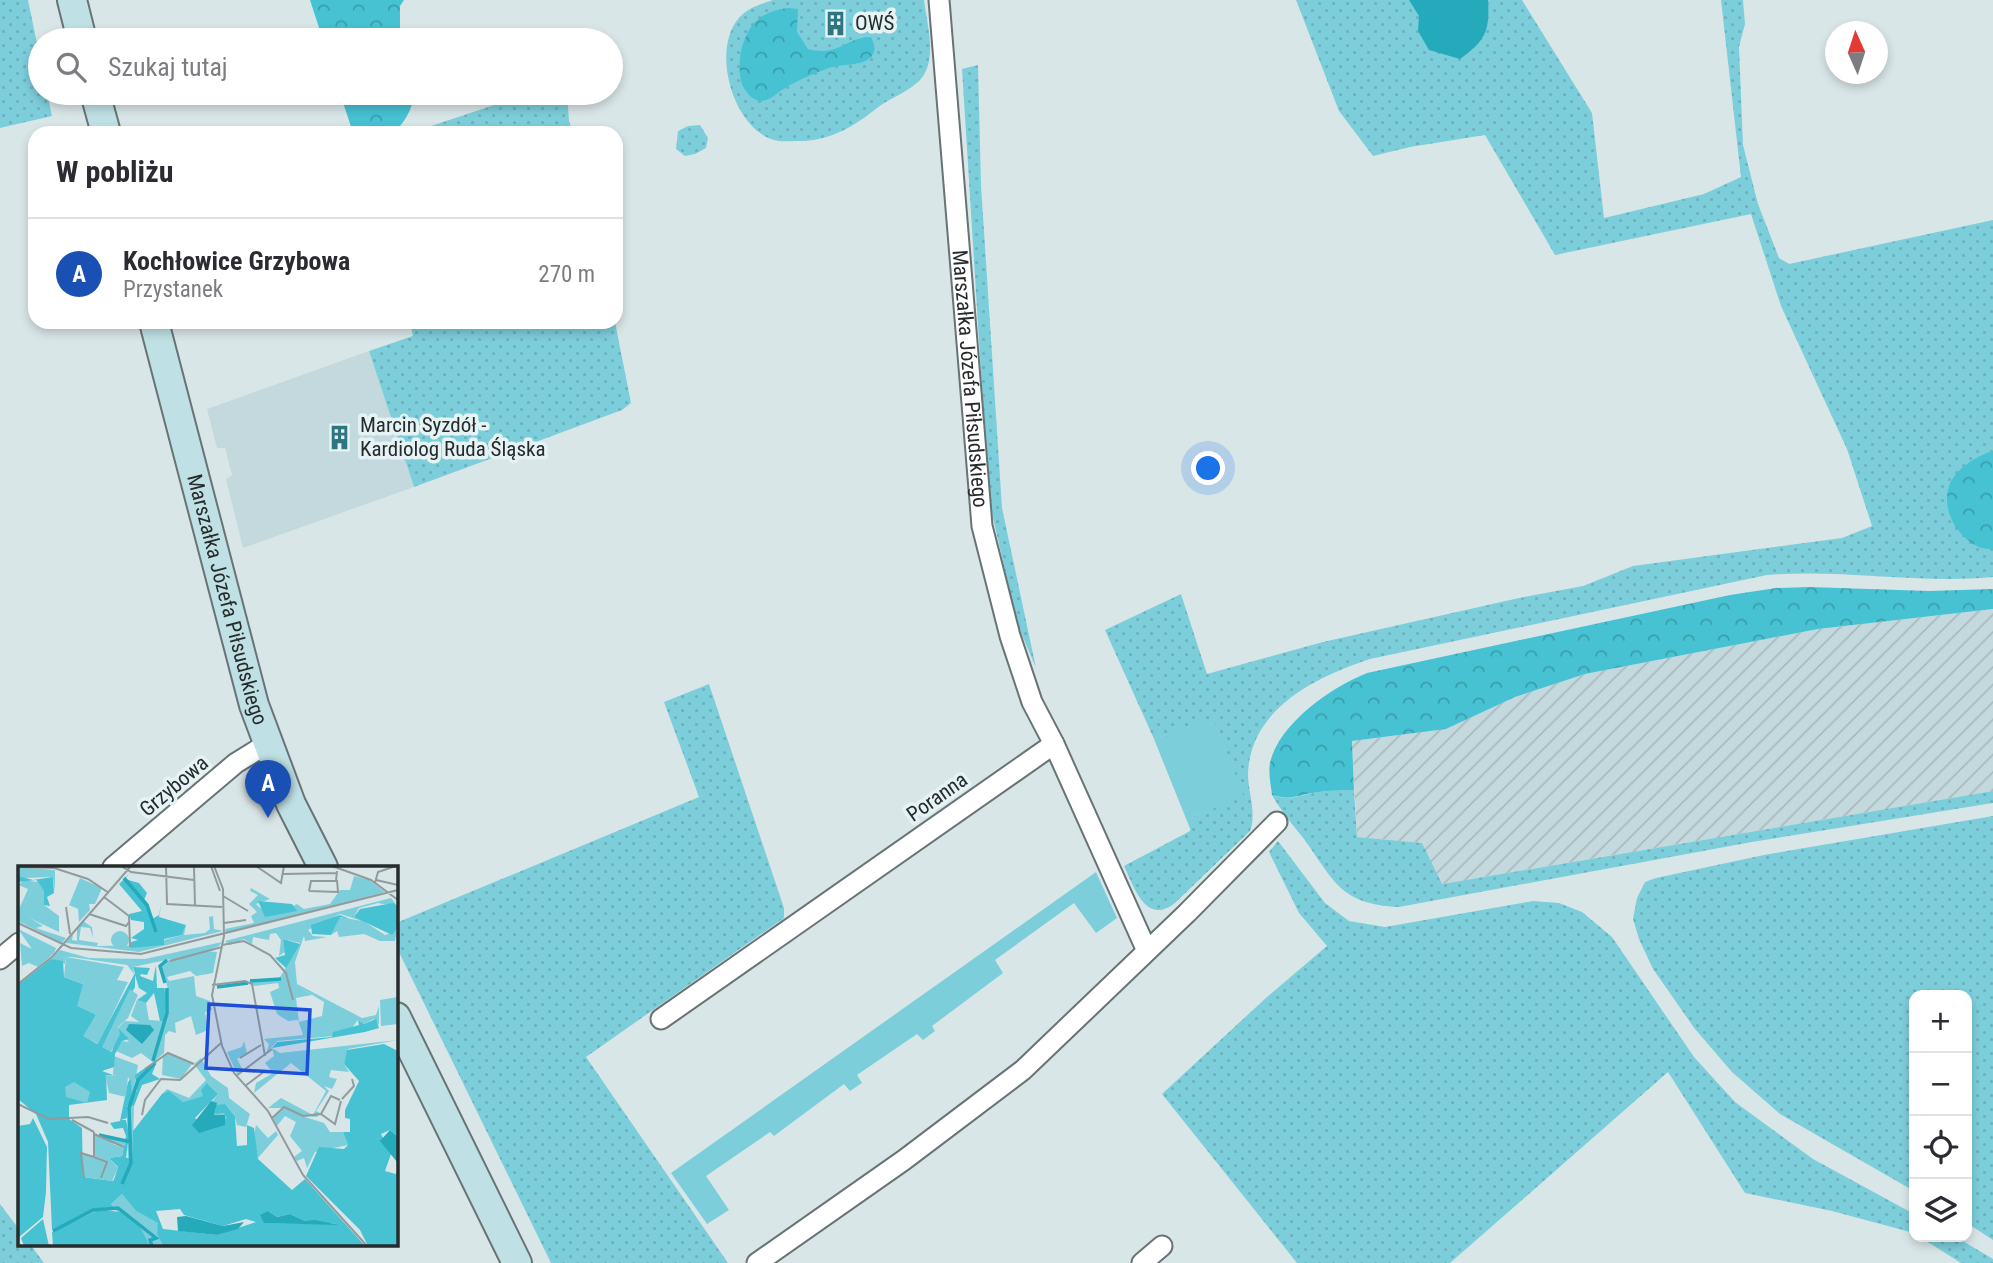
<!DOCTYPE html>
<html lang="pl">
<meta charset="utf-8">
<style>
:root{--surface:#fff;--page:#f7f7f7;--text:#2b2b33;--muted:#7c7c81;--line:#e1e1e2;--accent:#d93025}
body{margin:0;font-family:"Roboto Condensed",sans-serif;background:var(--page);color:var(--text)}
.controls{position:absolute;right:21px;bottom:21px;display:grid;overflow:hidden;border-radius:14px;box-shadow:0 4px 10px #0003}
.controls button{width:63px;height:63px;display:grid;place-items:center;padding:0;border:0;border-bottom:2px solid var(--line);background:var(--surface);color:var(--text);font:35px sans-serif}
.compass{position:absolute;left:1825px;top:21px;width:63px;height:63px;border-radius:50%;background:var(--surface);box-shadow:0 4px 10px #0003;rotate:357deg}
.you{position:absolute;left:1209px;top:469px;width:24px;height:24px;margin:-18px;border:5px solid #fff;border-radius:50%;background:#1a73e8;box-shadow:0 0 0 10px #1a73e833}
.badge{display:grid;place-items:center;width:46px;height:46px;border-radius:50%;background:var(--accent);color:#fff;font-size:23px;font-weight:700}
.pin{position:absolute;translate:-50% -58px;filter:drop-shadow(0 2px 4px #0008)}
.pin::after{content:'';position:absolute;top:37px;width:24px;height:21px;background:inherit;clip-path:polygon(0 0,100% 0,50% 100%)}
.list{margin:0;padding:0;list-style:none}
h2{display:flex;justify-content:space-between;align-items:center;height:91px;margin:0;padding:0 28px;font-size:30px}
h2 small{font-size:23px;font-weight:400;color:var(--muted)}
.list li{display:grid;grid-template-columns:46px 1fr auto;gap:21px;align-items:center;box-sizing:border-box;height:112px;padding:0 28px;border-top:2px solid var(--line)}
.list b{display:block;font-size:26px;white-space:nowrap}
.list p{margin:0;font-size:23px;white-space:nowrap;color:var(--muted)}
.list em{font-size:23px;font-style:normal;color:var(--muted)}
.icon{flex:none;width:38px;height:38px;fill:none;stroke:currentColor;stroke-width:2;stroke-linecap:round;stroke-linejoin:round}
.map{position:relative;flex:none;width:1993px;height:1263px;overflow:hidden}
.search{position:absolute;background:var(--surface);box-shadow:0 4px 10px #0003;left:28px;top:28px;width:595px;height:77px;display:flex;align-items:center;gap:18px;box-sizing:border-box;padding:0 24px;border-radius:38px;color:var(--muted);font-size:26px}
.panel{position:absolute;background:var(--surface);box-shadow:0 4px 10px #0003;left:28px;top:126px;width:595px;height:203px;border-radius:21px}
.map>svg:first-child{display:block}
</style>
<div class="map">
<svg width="1993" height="1263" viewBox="0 0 1993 1263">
<defs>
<pattern id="industrial-furrows" width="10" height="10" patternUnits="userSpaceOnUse" patternTransform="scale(1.75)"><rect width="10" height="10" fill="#c4d9dd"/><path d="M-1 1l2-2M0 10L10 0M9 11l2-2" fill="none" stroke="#a8babe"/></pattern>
<pattern id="grass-dots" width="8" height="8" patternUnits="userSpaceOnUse" patternTransform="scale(1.75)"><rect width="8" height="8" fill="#7dcedb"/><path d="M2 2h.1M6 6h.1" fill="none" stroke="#6cb1bc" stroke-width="1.8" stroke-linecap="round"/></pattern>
<pattern id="forest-crowns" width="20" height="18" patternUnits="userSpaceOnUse" patternTransform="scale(1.75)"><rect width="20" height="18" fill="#46c2d3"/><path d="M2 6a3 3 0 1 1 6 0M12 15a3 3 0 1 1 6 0" fill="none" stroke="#3a9eab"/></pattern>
</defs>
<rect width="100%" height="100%" fill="#d9e6e8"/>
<path fill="#c4d9dd" d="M 369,351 L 414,487 L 243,548 L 226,479 L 232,475 L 225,448 L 217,448 L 207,409 Z"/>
<path fill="url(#industrial-furrows)" d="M 1993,609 L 1993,791 L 1441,884 L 1422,843 L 1357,837 L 1352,741 L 1446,729 L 1515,697 L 1585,674 L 1818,629 Z"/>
<path fill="url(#grass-dots)" d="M 0,0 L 28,0 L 40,58 L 40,93 L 47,93 L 52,116 L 0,128 Z
M 773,0 L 924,0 C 927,25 939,63 918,82 C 906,93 890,98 877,108 C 852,128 828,142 795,141 C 788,141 780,142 774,140 C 731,128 708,42 744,13 C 753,6 764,3 773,0 Z
M 1296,0 L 1522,0 L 1592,113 L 1604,218 L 1704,194 L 1741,177 L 1721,0 L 1743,0 L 1745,24 L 1739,47 L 1743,145 L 1758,204 L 1779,258 L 1789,264 L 1993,220 L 1993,577 C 1918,584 1842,569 1767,575 L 1370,659 C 1316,677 1251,708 1248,773 C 1248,793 1257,813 1250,831 L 1175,903 C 1146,926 1134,887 1124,866 L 1190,831 L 1194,816 L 1243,796 L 1213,719 L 1154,739 L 1105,630 L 1181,594 L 1207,674 L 1323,642 L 1519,598 L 1583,586 L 1633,566 L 1842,538 L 1872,526 L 1847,449 L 1781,306 L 1751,214 L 1555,255 L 1485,135 L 1410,147 L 1373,156 L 1339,111 Z
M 978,65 L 981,185 L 1002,508 L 1036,668 L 1017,623 L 989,500 L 962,69 Z
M 530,93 L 567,93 L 569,121 L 573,133 L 410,133 Z
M 700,125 L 708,138 L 706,148 L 695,154 L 685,156 L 676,149 L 678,131 L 688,126 Z
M 410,322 L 615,322 L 631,403 L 622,410 L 414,487 L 369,351 L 413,336 Z
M 709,684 L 784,908 L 784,918 L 586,1057 L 728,1263 L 551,1263 L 396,946 L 396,923 L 699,797 L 664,702 Z
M 1354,790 L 1357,837 L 1422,843 L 1442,884 L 1993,791 L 1993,803 L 1752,842 L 1399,907 C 1340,904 1335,882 1304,839 C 1293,825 1281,811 1272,795 C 1290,801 1301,795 1319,792 C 1330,790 1343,791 1354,790 Z
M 1993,816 L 1993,1240 L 1967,1223 L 1967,995 L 1914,995 L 1914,1191 L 1780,1114 L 1732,1072 L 1695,1029 L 1653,969 L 1639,939 L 1633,919 L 1637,898 L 1645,882 L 1656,878 L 1764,855 Z
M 1278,841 L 1325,903 L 1349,921 L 1385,927 L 1533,901 L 1559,903 L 1582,912 L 1612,937 L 1694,1057 L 1735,1102 L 1813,1159 L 1914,1214 L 1914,1233 L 1832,1211 L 1745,1193 L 1668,1072 L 1450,1263 L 1297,1263 L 1162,1094 L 1267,997 L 1327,946 L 1299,913 L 1269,852 Z
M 0,1204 L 19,1229 L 19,1244 L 30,1244 L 44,1263 L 0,1263 Z
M 1920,1237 L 1956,1237 L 1993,1259 L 1993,1263 L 1961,1263 Z"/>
<path fill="url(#forest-crowns)" d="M 310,0 L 404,0 L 400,6 L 400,40 L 323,40 Z
M 788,8 L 798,9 L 797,32 L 808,49 C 839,57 844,38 871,37 C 874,44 877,50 871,57 C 861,67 842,63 829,68 C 815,73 798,80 785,88 C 777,93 771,100 761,101 C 752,101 745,91 742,84 C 738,71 739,53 744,41 C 752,19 766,11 788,8 Z
M 340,93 L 413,93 C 414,109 404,122 394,133 L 353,133 Z
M 1993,451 L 1993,549 C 1988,549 1981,549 1977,546 C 1957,536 1943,512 1948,490 C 1952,470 1976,456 1993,451 Z
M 1809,587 L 1929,591 L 1993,589 L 1993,609 L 1818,629 L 1585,674 L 1515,697 L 1446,729 L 1352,741 L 1354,790 C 1343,791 1330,790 1319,792 C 1300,794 1292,801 1272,795 C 1271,785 1268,773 1270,763 C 1279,723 1332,687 1367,673 L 1730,595 L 1776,588 Z"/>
<path fill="#7dcedb" d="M 1213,718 L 1244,797 L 1194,816 L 1191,831 L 1154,739 Z
M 1096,872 L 1117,918 L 1096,933 L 1074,903 L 995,960 L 1003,973 L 932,1026 L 935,1031 L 923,1040 L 917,1034 L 857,1075 L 862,1083 L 850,1091 L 844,1084 L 774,1136 L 770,1132 L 706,1176 L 729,1210 L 707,1224 L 671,1173 Z"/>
<path fill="#24aabb" d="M 1409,0 L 1488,0 C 1490,32 1485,41 1460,59 L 1429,50 L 1418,31 L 1419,16 Z"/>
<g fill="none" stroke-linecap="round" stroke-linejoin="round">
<defs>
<g id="street">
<path id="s1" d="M 939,0 L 982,526 L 1010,636 L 1032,702 L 1054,744 L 1147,951"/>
<path d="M 113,867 L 236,763 L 267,744"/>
<path d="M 0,959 L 19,943"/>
<path d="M 661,1019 L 1054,744"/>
<path d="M 757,1263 L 904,1160 L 1023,1070 L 1187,913 L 1277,822"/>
<path d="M 1142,1263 L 1162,1246"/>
</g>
<g id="secondary">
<path d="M 72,0 L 82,40"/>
<path d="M 95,93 L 106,133"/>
<path id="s2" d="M 154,322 L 254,705 L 291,804 L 323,867"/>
<path d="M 396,1017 L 517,1263"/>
</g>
</defs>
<use href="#street" stroke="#687375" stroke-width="23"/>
<use href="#secondary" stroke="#687375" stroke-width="32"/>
<use href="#street" stroke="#fff" stroke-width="19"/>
<use href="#secondary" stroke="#bfe0e4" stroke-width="28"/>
</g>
<defs>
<symbol id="building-bare" viewBox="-9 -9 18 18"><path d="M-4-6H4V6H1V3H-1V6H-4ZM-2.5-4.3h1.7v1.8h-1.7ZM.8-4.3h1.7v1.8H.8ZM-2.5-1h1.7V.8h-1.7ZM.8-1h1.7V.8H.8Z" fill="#2d757f" stroke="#e6f3f5" stroke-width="2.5" paint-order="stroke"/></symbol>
</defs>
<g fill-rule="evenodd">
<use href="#building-bare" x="818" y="6" width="35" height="35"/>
<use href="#building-bare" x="322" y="420" width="35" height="35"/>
</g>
<g text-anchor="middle" stroke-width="7" stroke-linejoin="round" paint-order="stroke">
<g font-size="21" fill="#262b2c" stroke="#e6f3f5" text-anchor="start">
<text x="855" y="30">OWŚ</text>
<text x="360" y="432">Marcin Syzdół -<tspan x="360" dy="24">Kardiolog Ruda Śląska</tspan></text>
</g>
<g font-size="21" fill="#262b2c" stroke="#e6f3f5">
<text dy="7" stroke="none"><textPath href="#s1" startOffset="380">Marszałka Józefa Piłsudskiego</textPath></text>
<text dy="7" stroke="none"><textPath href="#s2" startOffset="287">Marszałka Józefa Piłsudskiego</textPath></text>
<text transform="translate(174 786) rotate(-40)" y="7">Grzybowa</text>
<text transform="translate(937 797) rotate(-35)" y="7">Poranna</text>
</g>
</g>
<g transform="translate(18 866)">
<rect width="380" height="380" fill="#d9e6e8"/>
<path d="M 0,1 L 37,4 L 37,25 L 35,11 L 6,12 L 0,10 ZM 53,8 L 84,22 L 77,38 L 71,38 L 72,44 L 61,56 L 60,43 L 51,39 L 62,12 ZM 336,10 L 351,14 L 367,26 L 208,67 L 207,63 L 236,57 L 233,50 L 239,46 L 231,38 L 240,29 L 232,25 L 233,22 L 252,33 L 238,38 L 251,50 L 268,43 L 279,45 L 273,41 L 279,38 L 286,43 L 312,38 L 322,24 L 332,24 ZM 6,14 L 18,16 L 2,46 L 25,60 L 18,62 L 48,72 L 44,77 L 0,55 L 1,43 L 10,23 L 0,19 ZM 373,32 L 380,41 L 360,37 L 341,42 L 336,51 L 344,54 L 367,69 L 379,65 L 377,75 L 362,75 L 346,68 L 321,71 L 319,65 L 313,69 L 321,51 L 344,55 L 322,48 L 290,64 L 295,70 L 309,71 L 287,75 L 286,70 L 277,96 L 279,118 L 344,152 L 358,149 L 361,140 L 361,159 L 356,153 L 346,158 L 340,154 L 328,169 L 259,175 L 248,188 L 251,178 L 246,173 L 285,169 L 280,154 L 270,155 L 259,148 L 252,126 L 261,122 L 260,117 L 236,120 L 231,114 L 261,113 L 282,77 L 265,73 L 267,86 L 261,90 L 263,74 L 258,67 L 252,68 L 251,74 L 235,71 L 234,78 L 226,73 L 212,79 L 207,75 ZM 273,116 L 306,136 L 304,150 L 281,156 L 278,132 L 294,129 ZM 195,50 L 196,63 L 205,65 L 121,86 L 48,77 L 55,68 L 54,74 L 59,75 L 59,63 L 65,55 L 74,61 L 75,72 L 72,62 L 63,61 L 61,74 L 80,77 L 79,80 L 146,79 L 146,74 L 164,69 L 168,59 L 166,69 L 187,67 L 192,63 L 191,51 ZM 0,63 L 38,82 L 36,87 L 20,101 L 11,97 L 4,100 L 2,77 L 14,83 ZM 204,76 L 201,80 L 188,85 L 199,86 L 195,107 L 178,110 L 172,105 L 149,111 L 151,115 L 176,110 L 178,130 L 192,135 L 194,144 L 187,146 L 190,164 L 178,169 L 173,150 L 157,157 L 158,167 L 151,165 L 147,169 L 146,187 L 135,196 L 123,187 L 114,192 L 98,185 L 104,175 L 111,176 L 100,162 L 107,155 L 121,156 L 113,150 L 119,134 L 128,137 L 131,154 L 146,155 L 146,122 L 150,123 L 143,98 L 153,93 L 115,101 L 116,108 L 109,99 L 54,91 L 48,91 L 47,98 L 33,93 L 42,84 L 71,92 L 127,93 ZM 380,174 L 330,183 L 326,198 L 331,206 L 313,204 L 311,211 L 319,213 L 314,223 L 306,220 L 311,225 L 298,245 L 302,247 L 299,251 L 284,250 L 306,257 L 312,266 L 325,266 L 330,279 L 297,286 L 289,302 L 286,292 L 279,295 L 276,291 L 284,285 L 272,270 L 278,256 L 267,250 L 259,260 L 255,252 L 265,242 L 250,242 L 263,232 L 295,249 L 308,225 L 273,197 L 236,227 L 238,217 L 255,207 L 247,197 L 256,190 L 254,182 L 262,187 ZM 226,175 L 229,187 L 219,193 L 225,204 L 219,208 L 209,186 L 224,181 ZM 151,188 L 174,198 L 163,213 L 144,209 L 145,189 ZM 96,190 L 120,199 L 114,234 L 111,212 L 95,209 ZM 183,192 L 193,210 L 210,222 L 211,232 L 232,248 L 228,261 L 219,259 L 217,251 L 173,263 L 200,228 L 189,217 L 186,230 L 165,236 L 153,227 L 144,228 L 149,223 L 171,232 L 188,214 L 176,198 ZM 109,239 L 116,240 L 115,279 L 110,293 ZM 238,259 L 250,272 L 258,265 L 260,269 L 240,292 L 235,276 ZM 104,328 L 118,345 L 141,357 L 139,368 L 145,380 L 132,380 L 118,356 L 97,344 L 79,346 L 42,366 L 34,366 L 75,343 L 96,341 L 93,338 Z" fill="#7dcedb" fill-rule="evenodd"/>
<path d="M 112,7 L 107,13 L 121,17 L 129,27 L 126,34 L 134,53 L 141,49 L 144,34 L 141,51 L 168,59 L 164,69 L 146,73 L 146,79 L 113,82 L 113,76 L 120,74 L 113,72 L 126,63 L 126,56 L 113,54 L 111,48 L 124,45 L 101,18 ZM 0,10 L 15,14 L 35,11 L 36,27 L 29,31 L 32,40 L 26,39 L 19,14 L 0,16 ZM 240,35 L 274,38 L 279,45 L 247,51 ZM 375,37 L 380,41 L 380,62 L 374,69 L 336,51 L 342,43 ZM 322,49 L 332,53 L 322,51 L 313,69 L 294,68 L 293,59 ZM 265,73 L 282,78 L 268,102 L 257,92 L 267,89 ZM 33,93 L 45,95 L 46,111 L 65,118 L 78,149 L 66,170 L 79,178 L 117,107 L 115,101 L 132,102 L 129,109 L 123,108 L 122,110 L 135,115 L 138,99 L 139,122 L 146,122 L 148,132 L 146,155 L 142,155 L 136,127 L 128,137 L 119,134 L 129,127 L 121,122 L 117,109 L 117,121 L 85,181 L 94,186 L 100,162 L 111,173 L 104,175 L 97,188 L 96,201 L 84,205 L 95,209 L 88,209 L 89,234 L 51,239 L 51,253 L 64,262 L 65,311 L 95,315 L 97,311 L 100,301 L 91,292 L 104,290 L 108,270 L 105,262 L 96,263 L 92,257 L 102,255 L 110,216 L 113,213 L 114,234 L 119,224 L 117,209 L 140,193 L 134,208 L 142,213 L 124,219 L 116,240 L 109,239 L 109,252 L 103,254 L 108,254 L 111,268 L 108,292 L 114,291 L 115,265 L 144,228 L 151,225 L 165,236 L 185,230 L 183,224 L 189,217 L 200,228 L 177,252 L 188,263 L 209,252 L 206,247 L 197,248 L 198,239 L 207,238 L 217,251 L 219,280 L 229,279 L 229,259 L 236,262 L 240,293 L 274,324 L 287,313 L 347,380 L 145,380 L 139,368 L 140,357 L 118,345 L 104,328 L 93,338 L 96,341 L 75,343 L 34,364 L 30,276 L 18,248 L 0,233 L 0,119 ZM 162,343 L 166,349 L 205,360 L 228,353 L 238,356 L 199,369 L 145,363 L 138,345 ZM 250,345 L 259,351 L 272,348 L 287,355 L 318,358 L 246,357 ZM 358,153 L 361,162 L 347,166 L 254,182 L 259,176 L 314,171 L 315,166 L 341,159 L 340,154 L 346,158 ZM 366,178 L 380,185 L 380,271 L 372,264 L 363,268 L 373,288 L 367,305 L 378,308 L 380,300 L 380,380 L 350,380 L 342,364 L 288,310 L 301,281 L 326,283 L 330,279 L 325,266 L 332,266 L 332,253 L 327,252 L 327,244 L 341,215 L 326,198 L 329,184 ZM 15,252 L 29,281 L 28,326 L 25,351 L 0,372 L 0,260 L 12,258 ZM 81,344 L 105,346 L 122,361 L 132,380 L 35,380 L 34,366 ZM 25,353 L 31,380 L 6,380 L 3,372 Z" fill="#46c2d3" fill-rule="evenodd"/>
<path d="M 56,216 L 72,226 L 69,237 L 48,231 L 47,221 Z" fill="#7dcedb"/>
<path d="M 19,14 L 26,25 L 26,39 L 41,50 L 41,66 L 1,47 Z" fill="#7dcedb"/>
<path d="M93 74a9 9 0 1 1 18 0a9 9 0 1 1-18 0ZM 48,91 L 106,101 L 99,114 L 110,116 L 80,178 L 65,170 L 78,149 L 59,140 L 65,118 L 46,111 ZM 112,123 L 120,129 L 110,152 L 100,161 L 102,168 L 93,186 L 84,181 ZM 380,131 L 380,158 L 363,160 L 362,134 ZM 87,209 L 110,210 L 108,231 L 91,227 ZM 76,269 L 108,276 L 107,280 L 92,277 L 106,282 L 104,290 L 91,292 L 100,302 L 94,315 L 66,311 L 64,287 L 90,296 L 77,290 Z" fill="#7dcedb"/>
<path d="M 111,158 L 132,159 L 136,164 L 124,178 L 108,164 ZM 193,235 L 199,237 L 196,249 L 207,249 L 207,259 L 181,267 L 174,259 ZM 372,264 L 380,271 L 379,296 L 362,275 ZM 250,345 L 259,351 L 272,348 L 287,355 L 297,354 L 321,359 L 246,357 L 242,349 ZM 168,350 L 205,360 L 226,356 L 220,363 L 199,369 L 160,365 L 159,351 Z" fill="#24aabb"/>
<path fill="none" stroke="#24aabb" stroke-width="3.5" d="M 106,12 L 129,39 L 138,66M 232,115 L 263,113M 147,117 L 142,100 L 149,94M 199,121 L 230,117M 135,195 L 149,147 L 149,122M 81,269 L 113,276M 104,318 L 113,297 L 111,242 L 120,214 L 137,197M 35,365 L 75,344 L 100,342 L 138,372 L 132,374 L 134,380"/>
<path fill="none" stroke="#919b9d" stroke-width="2" d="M 103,0 L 113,6 L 176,14M 148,0 L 149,38 L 204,41M 176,0 L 177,40M 193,0 L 202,25M 196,0 L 205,23 L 206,70 L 194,129 L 204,180 L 216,207 L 250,245 L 285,309 L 349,380M 238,0 L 263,17 L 266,0M 314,0 L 353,14 L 380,34M 0,1 L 36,2 L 70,13 L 91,27M 265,8 L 319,7M 358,14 L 380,19M 357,17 L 360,6 L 378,0M 291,25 L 293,15 L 318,15 L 319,5M 291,25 L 320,26 L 319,14M 205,30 L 230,45M 86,31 L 111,50 L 112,81M 48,41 L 52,68M 71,48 L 108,60 L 111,56M 0,57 L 53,82 L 123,88 L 380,24M 206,57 L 228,54M 204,79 L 226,75 L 252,89 L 268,107 L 275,134M 152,95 L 204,81M 0,118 L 35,90 L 113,0M 194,119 L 227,115 L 234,118 L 247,190M 222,192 L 243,179M 127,203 L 150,187 L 176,198M 218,210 L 254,183M 227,220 L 247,205M 324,233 L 336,220 L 334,213M 0,238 L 31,253 L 70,251 L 90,257M 303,248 L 313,230 L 322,234M 124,249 L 127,234 L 143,213 L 162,214 L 203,177M 254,252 L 266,241 L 285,250 L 303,248 L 317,258 L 323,235M 54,254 L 76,266M 76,268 L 106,281M 76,291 L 89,296 L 83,312M 66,312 L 63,287 L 76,291 L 76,266"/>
<path fill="#1d4ed8" fill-opacity="0.15" stroke="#1d4ed8" stroke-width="3.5" d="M 191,138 L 292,144 L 289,208 L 188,202 Z"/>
<rect width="380" height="380" fill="none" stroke="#262b2c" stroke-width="3.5"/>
</g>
</svg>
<div class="controls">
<button>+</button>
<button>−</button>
<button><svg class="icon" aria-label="locate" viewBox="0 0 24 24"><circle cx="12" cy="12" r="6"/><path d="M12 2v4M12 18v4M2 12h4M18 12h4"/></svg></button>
<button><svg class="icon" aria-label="layers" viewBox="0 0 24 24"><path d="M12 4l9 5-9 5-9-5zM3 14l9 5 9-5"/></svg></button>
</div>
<svg class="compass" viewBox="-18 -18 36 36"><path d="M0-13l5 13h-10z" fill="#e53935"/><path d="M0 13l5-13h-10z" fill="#7c7c81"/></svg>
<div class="you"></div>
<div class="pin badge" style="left:268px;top:818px;background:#1a4fb4">A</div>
<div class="search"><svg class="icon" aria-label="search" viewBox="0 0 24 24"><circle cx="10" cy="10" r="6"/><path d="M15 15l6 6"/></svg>Szukaj tutaj</div>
<section class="panel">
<h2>W pobliżu<small></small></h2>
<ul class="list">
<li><span class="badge" style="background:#1a4fb4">A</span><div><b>Kochłowice Grzybowa</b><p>Przystanek</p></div><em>270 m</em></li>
</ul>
</section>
</div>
